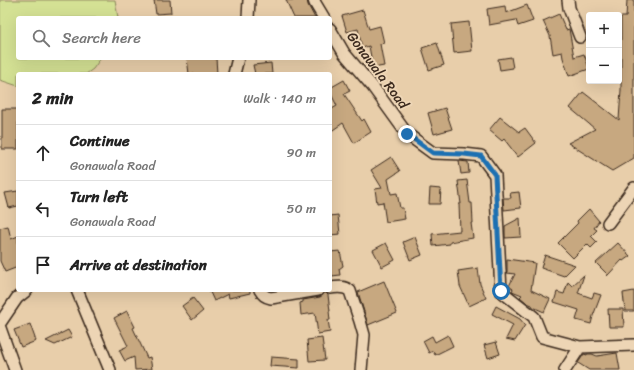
<!DOCTYPE html>
<meta charset="utf-8">
<style>
:root{--surface:#fff;--page:#f2f2f2;--text:#222;--muted:#767676;--line:#e0e0e0}
body{margin:0;font-family:Sriracha,sans-serif;background:var(--page);color:var(--text)}
.controls{position:absolute;right:12px;top:12px;display:grid;overflow:hidden;border-radius:4px;box-shadow:0 4px 16px #0002}
.controls button{width:36px;height:36px;display:grid;place-items:center;padding:0;border:0;border-bottom:1px solid var(--line);background:var(--surface);color:var(--text);font:20px sans-serif}
.stop{position:absolute;width:12px;height:12px;margin:-9px;border:3px solid #1f6fb2;border-radius:50%;background:#fff}
.stop.end{background:#1f6fb2;border-color:#fff;box-shadow:0 1px 4px #0008}
.list{margin:0;padding:0;list-style:none}
h2{display:flex;justify-content:space-between;align-items:center;height:52px;margin:0;padding:0 16px;font-size:17px}
h2 small{font-size:13px;font-weight:400;color:var(--muted)}
.list li{display:grid;grid-template-columns:26px 1fr auto;gap:12px;align-items:center;box-sizing:border-box;height:56px;padding:0 16px;border-top:1px solid var(--line)}
.list b{display:block;font-size:15px;white-space:nowrap}
.list p{margin:0;font-size:13px;white-space:nowrap;color:var(--muted)}
.list em{font-size:13px;font-style:normal;color:var(--muted)}
.icon{flex:none;width:22px;height:22px;fill:none;stroke:currentColor;stroke-width:2;stroke-linecap:round;stroke-linejoin:round}
.map{position:relative;flex:none;width:634px;height:370px;overflow:hidden}
.search{position:absolute;background:var(--surface);box-shadow:0 4px 16px #0002;left:16px;top:16px;width:316px;height:44px;display:flex;align-items:center;gap:10px;box-sizing:border-box;padding:0 14px;border-radius:4px;color:var(--muted);font-size:15px}
.panel{position:absolute;background:var(--surface);box-shadow:0 4px 16px #0002;left:16px;top:72px;width:316px;height:220px;border-radius:4px}
.map>svg:first-child{display:block}
</style>
<div class="map">
<svg width="634" height="370" viewBox="0 0 634 370">
<rect width="100%" height="100%" fill="#e8ceaa"/>
<filter id="ink" filterUnits="userSpaceOnUse"><feTurbulence type="fractalNoise" baseFrequency=".025" numOctaves="2"/><feDisplacementMap in="SourceGraphic" scale="8" xChannelSelector="R" yChannelSelector="G"/><feConvolveMatrix kernelMatrix="1 2 1 2 8 2 1 2 1" color-interpolation-filters="sRGB"/></filter>
<g filter="url(#ink)">
<path fill="#d4e194" stroke="#888659" d="M 0,0 L 115,0 L 118,18 L 18,18 L 18,58 L 101,58 L 93,69 L 86,74 L 18,74 L 18,86 L 0,80 Z"/>
<path fill="#c7a880" stroke="#3b2a1e" d="M 154,0 L 170,0 L 171,13 L 156,14 Z
M 286,0 L 307,0 L 308,5 L 315,18 L 294,18 Z
M 627,0 L 634,0 L 634,158 L 612,171 L 568,143 L 595,129 L 570,108 L 583,92 L 619,120 L 621,90 L 621,17 L 626,17 Z
M 527,5 L 533,21 L 518,26 L 516,20 L 489,25 L 487,9 L 505,6 L 506,13 Z
M 363,10 L 369,29 L 380,26 L 384,43 L 380,44 L 384,66 L 373,68 L 369,46 L 362,48 L 358,29 L 347,32 L 342,16 Z
M 559,14 L 566,30 L 569,29 L 574,57 L 584,54 L 589,68 L 589,69 L 569,76 L 563,58 L 562,52 L 553,54 L 550,36 L 543,21 Z
M 469,22 L 472,51 L 454,53 L 451,24 Z
M 437,43 L 444,65 L 429,70 L 422,48 Z
M 511,57 L 513,68 L 500,70 L 498,59 Z
M 187,58 L 216,58 L 217,74 L 189,74 Z
M 271,63 L 272,74 L 255,74 L 253,65 Z
M 344,80 L 350,91 L 344,94 L 362,121 L 364,119 L 371,132 L 354,143 L 343,123 L 330,132 L 330,110 L 337,106 L 330,92 L 330,88 Z
M 445,108 L 452,129 L 434,134 L 428,113 Z
M 2,109 L 18,109 L 18,149 L 2,149 Z
M 500,117 L 519,132 L 525,128 L 536,143 L 518,157 L 504,139 L 502,141 L 489,130 Z
M 391,157 L 400,171 L 388,179 L 391,194 L 397,193 L 400,208 L 403,208 L 405,219 L 386,222 L 383,202 L 377,203 L 375,189 L 382,188 L 371,170 Z
M 459,161 L 468,162 L 469,173 L 461,174 Z
M 467,180 L 470,203 L 472,203 L 473,223 L 471,223 L 473,238 L 450,242 L 450,244 L 433,246 L 432,234 L 460,231 L 459,204 L 461,204 L 458,181 Z
M 430,188 L 441,189 L 440,204 L 429,204 Z
M 18,191 L 18,206 L 9,208 L 5,193 Z
M 519,192 L 521,208 L 504,210 L 503,198 L 511,198 L 510,193 Z
M 589,209 L 599,221 L 594,228 L 597,230 L 591,236 L 597,242 L 591,248 L 587,244 L 573,258 L 558,243 L 578,223 L 577,221 Z
M 338,215 L 340,234 L 330,235 L 330,216 Z
M 520,218 L 521,237 L 505,238 L 505,226 Z
M 8,226 L 11,239 L 18,236 L 18,267 L 5,272 L 0,261 L 0,228 Z
M 415,237 L 422,255 L 410,260 L 403,242 Z
M 386,243 L 395,260 L 382,267 L 373,250 Z
M 618,243 L 630,256 L 623,261 L 622,260 L 609,274 L 607,276 L 607,274 L 596,263 Z
M 340,251 L 343,266 L 339,269 L 340,275 L 332,276 L 331,270 L 330,270 L 330,252 Z
M 545,255 L 575,265 L 564,276 L 541,268 Z
M 507,259 L 535,263 L 531,290 L 550,299 L 544,312 L 533,307 L 532,305 L 527,303 L 520,297 L 522,295 L 512,291 L 513,289 L 509,286 L 515,274 L 507,273 Z
M 478,268 L 480,284 L 486,298 L 469,306 L 460,286 L 458,271 Z
M 584,275 L 578,293 L 592,298 L 594,293 L 601,295 L 593,316 L 591,324 L 576,320 L 579,310 L 554,302 L 557,292 L 564,294 L 568,282 L 572,286 Z
M 384,281 L 397,313 L 368,325 L 358,292 Z
M 209,290 L 250,290 L 250,293 L 229,298 L 228,294 L 214,301 Z
M 634,291 L 634,311 L 625,311 L 623,293 Z
M 325,292 L 328,295 L 330,311 L 329,311 L 330,320 L 328,320 L 330,332 L 318,334 L 315,313 L 301,315 L 300,303 L 303,302 L 303,300 L 320,297 L 323,295 Z
M 193,298 L 203,311 L 192,320 L 182,306 Z
M 496,306 L 520,319 L 525,325 L 515,341 L 506,339 L 513,325 L 492,314 Z
M 608,309 L 623,309 L 624,327 L 609,327 Z
M 127,311 L 135,327 L 133,328 L 147,358 L 150,357 L 152,369 L 135,370 L 134,357 L 125,361 L 119,350 L 128,346 L 114,318 Z
M 30,324 L 36,341 L 21,347 L 14,330 Z
M 68,330 L 72,337 L 55,345 L 46,341 Z
M 448,335 L 453,346 L 435,355 L 433,351 L 429,353 L 423,341 L 432,336 L 435,342 Z
M 322,338 L 325,360 L 309,361 L 307,340 Z
M 496,342 L 500,354 L 488,358 L 484,345 Z
M 617,353 L 620,370 L 589,370 L 578,363 L 584,354 L 587,355 L 587,354 L 592,354 L 597,356 Z
M 271,357 L 299,359 L 299,368 L 270,366 Z"/>
<g fill="none" stroke-linecap="round" stroke-linejoin="round">
<defs>
<path id="minor" d="M 314,0 L 315,3 L 324,18
M 568,0 L 569,8 L 580,37
M 248,18 L 249,0
M 330,29 L 344,53 L 373,87 L 407,134 L 433,153 L 464,154 L 481,156 L 495,175 L 501,291 L 534,317 L 542,337 L 580,347 L 634,345
M 234,74 L 238,58
M 608,223 L 634,188
M 330,288 C 337,287 345,286 350,291 L 360,321 L 364,335 L 361,370
M 77,290 L 110,370
M 260,290 C 263,295 265,297 271,298 L 318,290
M 0,323 L 17,298 L 27,290
M 0,328 L 15,370
M 565,370 L 580,347"/>
</defs>
<use href="#minor" stroke="#3b2a1e" stroke-width="14"/>
<use href="#minor" stroke="#edd5b5" stroke-width="11"/>
</g>
</g>
<g fill="none" stroke-linecap="round" stroke-linejoin="round" filter="url(#ink)">
<path stroke="#1f6fb2" stroke-width="5" d="M 407,134 L 433,153 L 464,154 L 481,156 L 495,175 L 501,291"/>
</g>
<g text-anchor="middle" stroke-width="4" stroke-linejoin="round" paint-order="stroke">
<g font-size="14" fill="#3b2a1e" stroke="#edd5b5">
<text transform="translate(378 70) rotate(53)" y="5">Gonawala Road</text>
</g>
</g>
</svg>
<div class="controls">
<button>+</button>
<button>−</button>
</div>
<div class="stop" style="left:501px;top:291px"></div>
<div class="stop end" style="left:407px;top:134px"></div>
<div class="search"><svg class="icon" aria-label="search" viewBox="0 0 24 24"><circle cx="10" cy="10" r="6"/><path d="M15 15l6 6"/></svg>Search here</div>
<section class="panel">
<h2>2 min<small>Walk · 140 m</small></h2>
<ul class="list">
<li><svg class="icon" aria-label="ahead" viewBox="0 0 24 24"><path d="M12 20V5M6 11l6-6 6 6"/></svg><div><b>Continue</b><p>Gonawala Road</p></div><em>90 m</em></li>
<li><svg class="icon" aria-label="left" viewBox="0 0 24 24"><path d="M17 20v-9H6M10 6l-5 5 5 5"/></svg><div><b>Turn left</b><p>Gonawala Road</p></div><em>50 m</em></li>
<li><svg class="icon" aria-label="arrive" viewBox="0 0 24 24"><path d="M6 21V4h12l-3 4 3 4H6"/></svg><div><b>Arrive at destination</b></div></li>
</ul>
</section>
</div>
